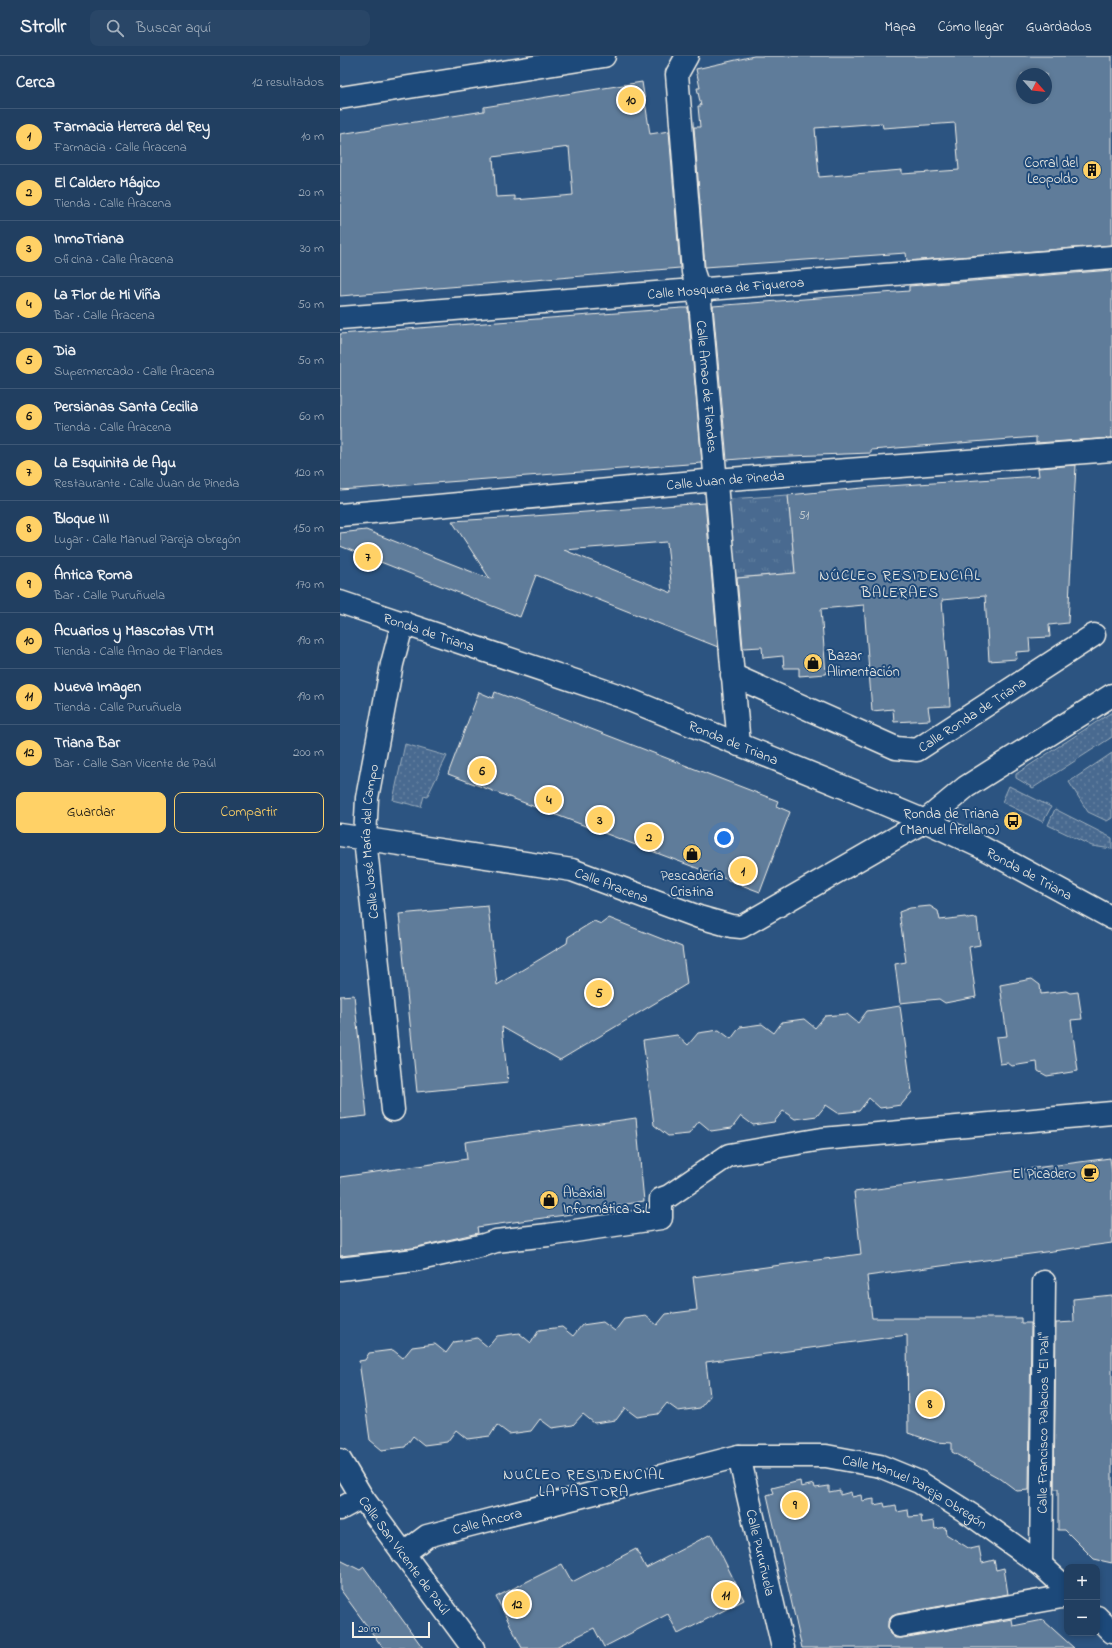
<!DOCTYPE html>
<html lang="es">
<meta charset="utf-8">
<style>
:root{--surface:#213f61;--page:#294667;--text:#f1f3f6;--muted:#a2afbd;--line:#3e5876;--accent:#ffd166}
body{margin:0;font-family:"Indie Flower",sans-serif;background:var(--page);color:var(--text)}
.controls{position:absolute;right:12px;bottom:12px;display:grid;overflow:hidden;border-radius:8px;box-shadow:0 2px 6px #0003}
.controls button{width:36px;height:36px;display:grid;place-items:center;padding:0;border:0;border-bottom:1px solid var(--line);background:var(--surface);color:var(--text);font:20px sans-serif}
.compass{position:absolute;left:676px;top:12px;width:36px;height:36px;border-radius:50%;background:var(--surface);box-shadow:0 2px 6px #0003;rotate:117deg}
.scale{position:absolute;left:12px;bottom:10px;width:78px;box-sizing:border-box;padding-left:4px;border:2px solid #f4f1e8;border-top:0;font-size:11px;line-height:14px;white-space:nowrap;color:#f4f1e8;-webkit-text-stroke:3px #1f4a7a;paint-order:stroke}
.you{position:absolute;left:384px;top:782px;width:14px;height:14px;margin:-10px;border:3px solid #fff;border-radius:50%;background:#1a73e8;box-shadow:0 0 0 6px #1a73e833}
.badge{display:grid;place-items:center;width:26px;height:26px;border-radius:50%;background:var(--accent);color:#111;font-size:13px;font-weight:700}
.pin{position:absolute;translate:-50% -50%;border:2px solid #fff;box-shadow:0 1px 4px #0006}
.list{margin:0;padding:0;list-style:none}
h2{display:flex;justify-content:space-between;align-items:center;height:52px;margin:0;padding:0 16px;font-size:17px}
h2 small{font-size:13px;font-weight:400;color:var(--muted)}
.list li{display:grid;grid-template-columns:26px 1fr auto;gap:12px;align-items:center;box-sizing:border-box;height:56px;padding:0 16px;border-top:1px solid var(--line)}
.list b{display:block;font-size:15px;white-space:nowrap}
.list p{margin:0;font-size:13px;white-space:nowrap;color:var(--muted)}
.list em{font-size:13px;font-style:normal;color:var(--muted)}
.actions{display:flex;gap:8px;padding:12px 16px}
.actions a{flex:1;padding:9px 0;border:1px solid var(--accent);border-radius:8px;text-align:center;font-size:14px;color:var(--accent)}
.actions .main{background:var(--accent);color:#111}
.icon{flex:none;width:22px;height:22px;fill:none;stroke:currentColor;stroke-width:2;stroke-linecap:round;stroke-linejoin:round}
.map{position:relative;flex:none;width:772px;height:1592px;overflow:hidden}
header{display:flex;align-items:center;gap:24px;box-sizing:border-box;height:56px;padding:0 20px;background:var(--surface);border-bottom:1px solid var(--line)}
header strong{font-size:19px}
nav{display:flex;gap:22px;margin-inline-start:auto;font-size:14px}
.search{width:280px;height:36px;background:var(--page);display:flex;align-items:center;gap:10px;box-sizing:border-box;padding:0 14px;border-radius:8px;color:var(--muted);font-size:15px}
main{display:flex}
aside{flex:1;background:var(--surface)}
.map>svg:first-child{display:block}
</style>
<header>
<strong>Strollr</strong>
<div class="search"><svg class="icon" aria-label="search" viewBox="0 0 24 24"><circle cx="10" cy="10" r="6"/><path d="M15 15l6 6"/></svg>Buscar aquí</div>
<nav><a>Mapa</a><a>Cómo llegar</a><a>Guardados</a></nav>
</header>
<main>
<aside>
<h2>Cerca<small>12 resultados</small></h2>
<ul class="list">
<li><span class="badge">1</span><div><b>Farmacia Herrera del Rey</b><p>Farmacia · Calle Aracena</p></div><em>10 m</em></li>
<li><span class="badge">2</span><div><b>El Caldero Mágico</b><p>Tienda · Calle Aracena</p></div><em>20 m</em></li>
<li><span class="badge">3</span><div><b>InmoTriana</b><p>Oficina · Calle Aracena</p></div><em>30 m</em></li>
<li><span class="badge">4</span><div><b>La Flor de Mi Viña</b><p>Bar · Calle Aracena</p></div><em>50 m</em></li>
<li><span class="badge">5</span><div><b>Dia</b><p>Supermercado · Calle Aracena</p></div><em>50 m</em></li>
<li><span class="badge">6</span><div><b>Persianas Santa Cecilia</b><p>Tienda · Calle Aracena</p></div><em>60 m</em></li>
<li><span class="badge">7</span><div><b>La Esquinita de Agu</b><p>Restaurante · Calle Juan de Pineda</p></div><em>120 m</em></li>
<li><span class="badge">8</span><div><b>Bloque III</b><p>Lugar · Calle Manuel Pareja Obregón</p></div><em>150 m</em></li>
<li><span class="badge">9</span><div><b>Ántica Roma</b><p>Bar · Calle Puruñuela</p></div><em>170 m</em></li>
<li><span class="badge">10</span><div><b>Acuarios y Mascotas VTM</b><p>Tienda · Calle Arnao de Flandes</p></div><em>190 m</em></li>
<li><span class="badge">11</span><div><b>Nueva Imagen</b><p>Tienda · Calle Puruñuela</p></div><em>190 m</em></li>
<li><span class="badge">12</span><div><b>Triana Bar</b><p>Bar · Calle San Vicente de Paúl</p></div><em>200 m</em></li>
</ul>
<div class="actions"><a class="main">Guardar</a><a>Compartir</a></div>
</aside>
<div class="map">
<svg width="772" height="1592" viewBox="0 0 772 1592">
<defs>
<pattern id="grass-tufts" width="24" height="20" patternUnits="userSpaceOnUse"><rect width="24" height="20" fill="#496b90"/><path d="M3 7l-1-3M5 7V3M7 7l1-3M15 17l-1-3M17 17v-4M19 17l1-3" fill="none" stroke="#6481a0"/></pattern>
<pattern id="park-dots" width="8" height="8" patternUnits="userSpaceOnUse"><rect width="8" height="8" fill="#496b90"/><path d="M2 2h.1M6 6h.1" fill="none" stroke="#6481a0" stroke-width="1.8" stroke-linecap="round"/></pattern>
</defs>
<rect width="100%" height="100%" fill="#2c5481"/>
<filter id="ink" filterUnits="userSpaceOnUse"><feTurbulence type="fractalNoise" baseFrequency=".025" numOctaves="2"/><feDisplacementMap in="SourceGraphic" scale="8" xChannelSelector="R" yChannelSelector="G"/><feConvolveMatrix kernelMatrix="1 2 1 2 8 2 1 2 1" color-interpolation-filters="sRGB"/></filter>
<g filter="url(#ink)">
<path fill="url(#grass-tufts)" stroke="#9eaebc" d="M 448,439 L 455,517 L 395,522 L 388,443 Z"/>
<path fill="url(#park-dots)" stroke="#9eaebc" d="M 772,656 L 772,681 L 693,732 L 676,722 L 676,718 Z
M 65,688 L 107,700 L 87,741 L 84,740 L 81,751 L 53,744 Z
M 772,697 L 772,762 L 767,765 L 748,756 L 729,726 Z
M 669,730 L 711,751 L 703,766 L 662,746 Z
M 715,753 L 772,782 L 772,793 L 752,790 L 708,769 Z"/>
<path fill="#5e7b9a" stroke="#f4f1e8" fill-rule="evenodd" d="M 414,0 L 772,0 L 772,189 L 567,205 L 566,197 L 365,211 L 354,71 L 360,71 L 358,50 L 361,50 L 357,32 L 360,32 L 356,13 ZM 682,18 L 706,18 L 706,42 L 682,42 ZM 542,67 L 543,72 L 615,67 L 619,114 L 562,118 L 562,114 L 479,121 L 475,72 Z
M 302,26 L 310,78 L 329,75 L 340,212 L 0,240 L 0,78 L 144,55 L 144,51 ZM 229,91 L 233,139 L 175,144 L 175,140 L 156,141 L 153,101 Z
M 772,214 L 772,382 L 696,387 L 696,381 L 531,394 L 531,397 L 424,401 L 387,404 L 373,250 L 569,235 L 569,230 Z
M 342,252 L 348,252 L 362,407 L 0,434 L 0,278 Z
M 736,409 L 728,567 L 709,569 L 710,581 L 689,582 L 690,595 L 676,596 L 677,603 L 649,605 L 645,540 L 602,544 L 610,650 L 588,651 L 590,664 L 554,666 L 553,653 L 532,655 L 524,549 L 481,553 L 486,618 L 459,620 L 459,612 L 444,612 L 443,600 L 423,602 L 422,591 L 403,592 L 397,522 L 455,517 L 448,439 L 533,431 L 699,420 L 698,412 Z
M 365,447 L 378,591 L 196,519 L 180,561 L 0,490 L 0,477 L 26,474 L 150,523 L 112,465 L 180,461 ZM 327,486 L 332,537 L 224,494 Z
M 139,636 L 153,642 L 155,636 L 438,745 L 436,750 L 450,756 L 420,836 L 108,718 Z
M 148,850 L 157,929 L 227,887 L 228,881 L 254,865 L 261,868 L 269,862 L 342,891 L 347,928 L 220,1004 L 162,971 L 168,1027 L 77,1036 L 59,858 Z
M 590,850 L 598,855 L 600,864 L 625,861 L 628,863 L 637,862 L 640,889 L 629,891 L 636,941 L 605,947 L 599,943 L 560,947 L 555,908 L 566,906 L 559,856 L 570,852 Z
M 692,923 L 700,929 L 701,938 L 726,935 L 730,937 L 738,936 L 742,963 L 731,964 L 738,1015 L 707,1020 L 698,1015 L 697,1006 L 672,1010 L 668,1007 L 660,1008 L 656,981 L 667,980 L 660,929 Z
M 14,939 L 27,1060 L 0,1063 L 0,940 Z
M 560,950 L 572,1036 L 561,1049 L 540,1052 L 529,1042 L 519,1055 L 498,1057 L 486,1049 L 477,1060 L 455,1063 L 443,1055 L 434,1066 L 413,1069 L 401,1060 L 392,1072 L 371,1075 L 359,1065 L 349,1078 L 328,1080 L 314,1069 L 303,984 L 337,979 L 348,989 L 358,977 L 379,974 L 391,983 L 400,971 L 422,968 L 434,977 L 442,966 L 464,963 L 475,972 L 485,960 L 507,958 L 518,967 L 527,955 Z
M 296,1062 L 304,1145 L 225,1159 L 137,1171 L 138,1177 L 73,1192 L 0,1200 L 0,1121 L 127,1103 L 125,1086 Z
M 770,1102 L 772,1118 L 772,1187 L 527,1220 L 532,1262 L 681,1262 L 681,1267 L 691,1267 L 689,1434 L 677,1435 L 661,1423 L 612,1396 L 612,1387 L 595,1386 L 568,1377 L 567,1279 L 366,1306 L 370,1340 L 360,1352 L 338,1355 L 327,1347 L 318,1358 L 297,1361 L 285,1352 L 276,1364 L 254,1367 L 243,1358 L 233,1369 L 212,1372 L 200,1363 L 191,1375 L 169,1378 L 157,1369 L 150,1380 L 127,1383 L 116,1374 L 107,1386 L 84,1389 L 73,1380 L 65,1391 L 42,1394 L 30,1384 L 19,1305 L 25,1304 L 29,1297 L 53,1294 L 63,1302 L 72,1291 L 95,1288 L 106,1297 L 114,1286 L 137,1282 L 148,1291 L 157,1280 L 179,1277 L 191,1287 L 199,1274 L 222,1271 L 233,1280 L 242,1269 L 263,1266 L 275,1275 L 284,1263 L 306,1260 L 317,1269 L 326,1258 L 357,1254 L 353,1221 L 521,1198 L 514,1136 Z
M 772,1239 L 772,1507 L 754,1503 L 725,1474 L 718,1474 L 718,1433 L 714,1433 L 716,1267 L 734,1266 L 733,1243 Z
M 460,1425 L 461,1431 L 474,1428 L 475,1432 L 489,1430 L 489,1436 L 500,1434 L 500,1439 L 511,1436 L 512,1441 L 521,1439 L 522,1445 L 534,1443 L 534,1449 L 544,1447 L 545,1451 L 556,1449 L 557,1456 L 568,1454 L 569,1461 L 581,1460 L 582,1467 L 594,1465 L 595,1473 L 605,1471 L 606,1478 L 630,1493 L 639,1491 L 642,1507 L 654,1504 L 656,1514 L 664,1512 L 668,1538 L 557,1558 L 552,1560 L 548,1565 L 548,1572 L 550,1578 L 555,1582 L 562,1582 L 672,1563 L 673,1570 L 703,1564 L 734,1592 L 462,1592 L 427,1439 L 434,1437 L 432,1432 Z
M 371,1478 L 404,1544 L 338,1578 L 328,1558 L 264,1591 L 254,1572 L 214,1592 L 182,1592 L 156,1541 L 222,1508 L 232,1526 L 296,1493 L 306,1512 Z
M 0,1504 L 20,1514 L 24,1511 L 83,1592 L 43,1592 L 0,1533 Z"/>
<g fill="none" stroke-linecap="round" stroke-linejoin="round">
<defs>
<g id="street">
<path id="s1" d="M 347,0 L 337,18 L 353,216 L 359,234 L 399,689"/>
<path d="M 0,42 L 264,0"/>
<path id="s2" d="M 0,262 L 772,201"/>
<path id="s3" d="M 0,459 L 376,424 L 772,394"/>
<path id="s4" d="M 392,619 L 556,692 L 577,694 L 754,579"/>
<path id="s5" d="M 0,779 L 232,814 L 359,861 L 391,870 L 401,871 L 585,765 L 626,731 L 772,639"/>
<path id="s6" d="M 53,1054 L 25,782 L 27,742 L 52,608 L 63,566"/>
<path d="M 0,1213 L 75,1204 L 144,1189 L 156,1185 L 208,1179 L 321,1162 L 321,1143 L 329,1140 L 389,1099 L 482,1083 L 772,1057"/>
<path id="s7" d="M 399,1400 L 443,1592"/>
<path id="s8" d="M 0,1404 L 22,1441 L 133,1592"/>
<path d="M 0,1453 L 22,1441"/>
<path id="s9" d="M 63,1498 L 87,1480 L 399,1400 L 486,1400 L 540,1410 L 579,1426 L 633,1460 L 701,1509 L 727,1533"/>
<path id="s10" d="M 701,1509 L 704,1226"/>
<path d="M 757,1561 L 772,1576"/>
<path d="M 560,1570 L 727,1540"/>
</g>
<g id="primary">
<path id="s11" d="M 0,546 L 280,640 L 511,734 L 585,765 L 641,791 L 772,862"/>
</g>
</defs>
<use href="#street" stroke="#f4f1e8" stroke-width="25"/>
<use href="#primary" stroke="#f4f1e8" stroke-width="25"/>
<use href="#street" stroke="#1f4a7a" stroke-width="22"/>
<use href="#primary" stroke="#1f4a7a" stroke-width="22"/>
</g>
</g>
<defs>
<symbol id="building-disc" viewBox="-11 -11 22 22"><circle r="9.5" fill="#ffd166" stroke="#1f4a7a"/><path d="M-4-6H4V6H1V3H-1V6H-4ZM-2.5-4.3h1.7v1.8h-1.7ZM.8-4.3h1.7v1.8H.8ZM-2.5-1h1.7V.8h-1.7ZM.8-1h1.7V.8H.8Z" fill="#111"/></symbol>
<symbol id="shop-disc" viewBox="-11 -11 22 22"><circle r="9.5" fill="#ffd166" stroke="#1f4a7a"/><path d="M-5-2.5h2.3a2.7 3.5 0 0 1 5.4 0H5L5.5 6h-11ZM-1.5-2.5h3a1.5 2.3 0 0 0-3 0Z" fill="#111"/></symbol>
<symbol id="bus-disc" viewBox="-11 -11 22 22"><circle r="9.5" fill="#ffd166" stroke="#1f4a7a"/><path d="M-5-6H5V4H4V6H2V4H-2V6H-4V4H-5ZM-3.5-4V0h7V-4ZM-3.5 1.2v1.5H-2V1.2ZM2 1.2v1.5H3.5V1.2Z" fill="#111"/></symbol>
<symbol id="cafe-disc" viewBox="-11 -11 22 22"><circle r="9.5" fill="#ffd166" stroke="#1f4a7a"/><path d="M-5.5-4.5H6V0H3Q3 3.5 0 3.5H-2.5Q-5.5 3.5-5.5 0ZM3-3.2v2h1.7v-2ZM-6 4.5H4V6H-6Z" fill="#111"/></symbol>
</defs>
<g fill-rule="evenodd">
<use href="#building-disc" x="741" y="103" width="22" height="22"/>
<use href="#shop-disc" x="462" y="596" width="22" height="22"/>
<use href="#bus-disc" x="662" y="754" width="22" height="22"/>
<use href="#shop-disc" x="341" y="787" width="22" height="22"/>
<use href="#cafe-disc" x="739" y="1106" width="22" height="22"/>
<use href="#shop-disc" x="198" y="1133" width="22" height="22"/>
</g>
<g text-anchor="middle" stroke-width="4" stroke-linejoin="round" paint-order="stroke">
<g font-size="12" fill="#ced4d4">
<text x="464" y="463">51</text>
</g>
<g font-size="14" fill="#f4f1e8" stroke="#1f4a7a" text-anchor="end">
<text x="738" y="111">Corral del<tspan x="738" dy="16">Leopoldo</tspan></text>
<text x="487" y="604" text-anchor="start">Bazar<tspan x="487" dy="16">Alimentación</tspan></text>
<text x="659" y="762">Ronda de Triana<tspan x="659" dy="16">(Manuel Arellano)</tspan></text>
<text x="352" y="824" text-anchor="middle">Pescadería<tspan x="352" dy="16">Cristina</tspan></text>
<text x="736" y="1122">El Picadero</text>
<text x="223" y="1141" text-anchor="start">Abaxial<tspan x="223" dy="16">Informática S.L</tspan></text>
</g>
<g font-size="14" fill="#f4f1e8" stroke="#1f4a7a">
<text dy="5" stroke="none"><textPath href="#s2" startOffset="387">Calle Mosquera de Figueroa</textPath></text>
<text dy="5" stroke="none"><textPath href="#s1" startOffset="335">Calle Arnao de Flandes</textPath></text>
<text dy="5" stroke="none"><textPath href="#s3" startOffset="387">Calle Juan de Pineda</textPath></text>
<text dy="5" stroke="none"><textPath href="#s11" startOffset="94">Ronda de Triana</textPath></text>
<text dy="5" stroke="none"><textPath href="#s4" startOffset="266">Calle Ronda de Triana</textPath></text>
<text dy="5" stroke="none"><textPath href="#s11" startOffset="418">Ronda de Triana</textPath></text>
<text dy="5" stroke="none"><textPath href="#s6" startOffset="270">Calle José María del Campo</textPath></text>
<text dy="5" stroke="none"><textPath href="#s11" startOffset="742">Ronda de Triana</textPath></text>
<text dy="5" stroke="none"><textPath href="#s5" startOffset="277">Calle Aracena</textPath></text>
<text dy="5" stroke="none"><textPath href="#s10" startOffset="142">Calle Francisco Palacios "El Pali"</textPath></text>
<text dy="5" stroke="none"><textPath href="#s9" startOffset="536">Calle Manuel Pareja Obregón</textPath></text>
<text dy="5" stroke="none"><textPath href="#s9" startOffset="92">Calle Áncora</textPath></text>
<text dy="5" stroke="none"><textPath href="#s7" startOffset="99">Calle Puruñuela</textPath></text>
<text dy="5" stroke="none"><textPath href="#s8" startOffset="115">Calle San Vicente de Paúl</textPath></text>
</g>
<g font-size="15" letter-spacing="1" fill="#f4f1e8" stroke="#1f4a7a">
<text x="560" y="524">NÚCLEO RESIDENCIAL<tspan x="560" dy="17">BALERAES</tspan></text>
<text x="244" y="1423">NUCLEO RESIDENCIAL<tspan x="244" dy="17">LA PASTORA</tspan></text>
</g>
</g>
</svg>
<div class="controls">
<button>+</button>
<button>−</button>
</div>
<svg class="compass" viewBox="-18 -18 36 36"><path d="M0-13l5 13h-10z" fill="#e53935"/><path d="M0 13l5-13h-10z" fill="#a2afbd"/></svg>
<div class="scale">20 m</div>
<div class="you"></div>
<div class="pin badge" style="left:403px;top:815px">1</div>
<div class="pin badge" style="left:309px;top:781px">2</div>
<div class="pin badge" style="left:260px;top:764px">3</div>
<div class="pin badge" style="left:209px;top:744px">4</div>
<div class="pin badge" style="left:259px;top:937px">5</div>
<div class="pin badge" style="left:142px;top:715px">6</div>
<div class="pin badge" style="left:28px;top:501px">7</div>
<div class="pin badge" style="left:590px;top:1348px">8</div>
<div class="pin badge" style="left:455px;top:1449px">9</div>
<div class="pin badge" style="left:291px;top:44px">10</div>
<div class="pin badge" style="left:386px;top:1539px">11</div>
<div class="pin badge" style="left:177px;top:1548px">12</div>
</div>
</main>
